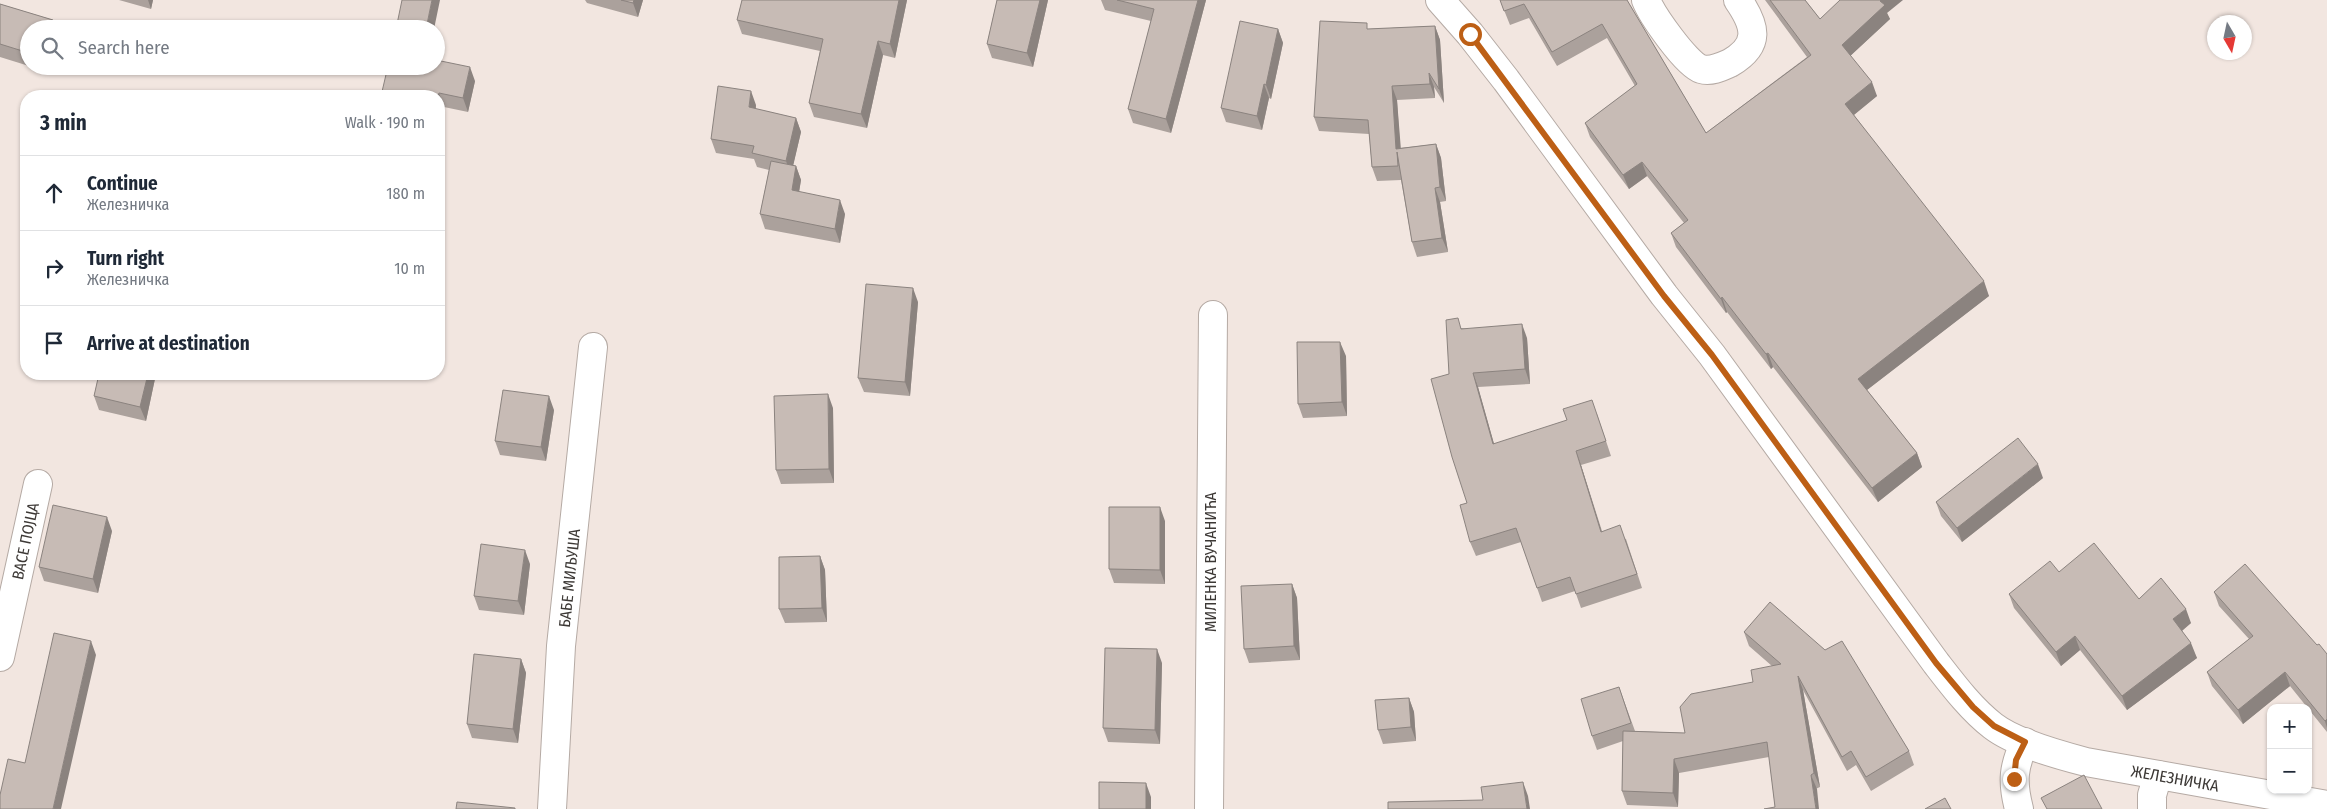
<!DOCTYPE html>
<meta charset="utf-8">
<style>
:root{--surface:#fff;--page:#f6f6f7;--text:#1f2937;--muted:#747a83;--line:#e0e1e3}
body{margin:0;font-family:"Fira Sans Condensed",sans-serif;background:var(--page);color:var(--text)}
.controls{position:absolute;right:15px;bottom:15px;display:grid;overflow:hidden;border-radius:10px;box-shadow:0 1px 4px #0004}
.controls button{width:45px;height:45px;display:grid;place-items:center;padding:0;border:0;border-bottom:1px solid var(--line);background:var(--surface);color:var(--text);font:25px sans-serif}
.compass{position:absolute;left:2207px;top:15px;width:45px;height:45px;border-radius:50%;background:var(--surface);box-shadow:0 1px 4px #0004;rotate:171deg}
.stop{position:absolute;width:15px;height:15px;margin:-11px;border:4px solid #bd5f15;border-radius:50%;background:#fff}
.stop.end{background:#bd5f15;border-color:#fff;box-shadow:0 1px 5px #0008}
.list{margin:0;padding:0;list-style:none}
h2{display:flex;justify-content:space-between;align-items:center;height:65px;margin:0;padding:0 20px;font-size:21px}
h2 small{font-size:16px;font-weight:400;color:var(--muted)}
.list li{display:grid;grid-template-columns:32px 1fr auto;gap:15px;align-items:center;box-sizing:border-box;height:75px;padding:0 20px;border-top:1px solid var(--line)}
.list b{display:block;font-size:19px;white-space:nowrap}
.list p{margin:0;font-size:16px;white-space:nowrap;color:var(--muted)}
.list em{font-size:16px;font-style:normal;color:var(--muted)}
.icon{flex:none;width:28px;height:28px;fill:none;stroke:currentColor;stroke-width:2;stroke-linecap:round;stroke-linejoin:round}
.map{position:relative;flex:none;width:2327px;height:809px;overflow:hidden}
.search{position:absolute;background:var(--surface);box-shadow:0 1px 4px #0004;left:20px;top:20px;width:425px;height:55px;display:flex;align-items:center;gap:12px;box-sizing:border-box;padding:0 18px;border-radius:28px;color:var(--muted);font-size:19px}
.panel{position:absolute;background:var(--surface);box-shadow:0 1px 4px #0004;left:20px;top:90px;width:425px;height:290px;border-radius:20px}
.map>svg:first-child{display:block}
</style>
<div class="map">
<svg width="2327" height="809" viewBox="0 0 2327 809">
<rect width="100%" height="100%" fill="#f2e6e0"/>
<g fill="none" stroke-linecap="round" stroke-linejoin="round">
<defs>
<path id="minor" d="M 1646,0 C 1652,15 1686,64 1701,69 C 1711,72 1721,67 1730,63 C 1761,45 1756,26 1738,0
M 0,657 L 38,484
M 552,809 L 561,646 L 593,347
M 1209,809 L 1213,315
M 2019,809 C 2012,782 2013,767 2025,742
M 2152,809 L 2152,795 L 2158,775"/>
<path id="major" d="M 1440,0 L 1470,34 L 1506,80 L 1664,295 L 1712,355 L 1936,663 C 1953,685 1971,709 1993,726 C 2015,743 2059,755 2086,762 L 2327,805"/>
</defs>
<use href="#minor" stroke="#b5aaa4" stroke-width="30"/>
<use href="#major" stroke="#b5aaa4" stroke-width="30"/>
<use href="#minor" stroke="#fff" stroke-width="28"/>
<use href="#major" stroke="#fff" stroke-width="28"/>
</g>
<path fill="#aba19c" d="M 119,0 L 153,0 L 151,9 Z
M 585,0 L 643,0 L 638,17 L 587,3 Z
M 742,0 L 907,0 L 895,58 L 883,55 L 867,128 L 814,117 L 809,103 L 820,51 L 742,34 L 737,20 Z
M 997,0 L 1048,0 L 1033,67 L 992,58 L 987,44 Z
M 1101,0 L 1206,0 L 1171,133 L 1133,123 L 1128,109 L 1151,21 L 1105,10 Z
M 1500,0 L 1627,0 L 1706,133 L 1807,57 L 1765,0 L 1805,0 L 1820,19 L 1887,13 L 1890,19 L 1850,56 L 1877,96 L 1854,115 L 1989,296 L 1867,390 L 1917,453 L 1922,467 L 1878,502 L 1773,367 L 1771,369 L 1727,312 L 1726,313 L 1676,247 L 1671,233 L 1684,223 L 1647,176 L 1629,189 L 1590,137 L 1585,123 L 1635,86 L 1607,38 L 1557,66 L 1529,18 L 1510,25 Z
M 0,4 L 53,20 L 56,29 L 29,29 L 29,66 L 0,57 Z
M 1435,26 L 1440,40 L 1444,103 L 1434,87 L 1435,98 L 1397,100 L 1400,148 L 1436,144 L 1441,158 L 1446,201 L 1440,202 L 1448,252 L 1417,257 L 1412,242 L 1401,180 L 1377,181 L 1372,167 L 1369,134 L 1319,131 L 1314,117 L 1369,29 Z
M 1278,29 L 1283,43 L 1271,99 L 1269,98 L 1262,130 L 1226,122 L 1221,108 Z
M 31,66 L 48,66 L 46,71 Z
M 475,81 L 468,112 L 444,107 L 439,131 L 439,96 L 381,96 Z
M 756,105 L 756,109 L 796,118 L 801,132 L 793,165 L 796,166 L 801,180 L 799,192 L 845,214 L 840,243 L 765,229 L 760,214 L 769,170 L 757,167 L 754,159 L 716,153 L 711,139 Z
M 918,302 L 910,396 L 864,392 L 858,378 Z
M 1461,328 L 1527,338 L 1530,384 L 1478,387 L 1494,444 L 1597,414 L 1611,456 L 1581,465 L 1602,531 L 1626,539 L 1642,588 L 1581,608 L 1575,591 L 1542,602 L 1521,542 L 1476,556 L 1470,542 L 1467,503 L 1449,374 Z
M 1346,356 L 1347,416 L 1303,418 L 1298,404 Z
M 99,374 L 156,374 L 146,421 L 99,410 L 94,396 Z
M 833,408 L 834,483 L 781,484 L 776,470 Z
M 554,410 L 546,461 L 500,455 L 495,441 Z
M 2043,478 L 1962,542 L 1941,516 L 1936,502 Z
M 1165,521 L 1165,584 L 1114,583 L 1109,569 Z
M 112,531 L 98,593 L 44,581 L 39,567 Z
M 820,556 L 825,570 L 827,622 L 785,623 L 779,609 Z
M 530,564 L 524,615 L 479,610 L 474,596 Z
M 2059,572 L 2139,599 L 2191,623 L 2182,631 L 2197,658 L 2127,710 L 2080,650 L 2061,666 L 2014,608 L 2009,594 Z
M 1292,584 L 1297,598 L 1300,660 L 1249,663 L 1244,649 Z
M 2214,592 L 2317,645 L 2327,654 L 2327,732 L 2290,686 L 2243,724 L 2212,686 L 2207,672 L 2249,639 L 2219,606 Z
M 1744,632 L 1909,751 L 1914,765 L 1871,791 L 1856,765 L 1847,771 L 1803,690 L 1820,787 L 1775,807 L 1769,757 L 1679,773 L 1678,807 L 1627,805 L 1622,791 L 1623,741 L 1597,750 L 1592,736 L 1619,687 L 1635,731 L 1685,733 L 1753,682 L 1772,666 L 1749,646 Z
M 521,659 L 526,673 L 518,743 L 472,738 L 467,724 Z
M 1162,663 L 1160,744 L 1108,742 L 1103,728 Z
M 1409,698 L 1414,712 L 1416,741 L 1383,744 L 1378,730 Z"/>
<path fill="#8b837f" d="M 148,0 L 153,0 L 151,9 Z
M 432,0 L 440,0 L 434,29 L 426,29 Z
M 634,0 L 643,0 L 638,17 L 633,3 Z
M 899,0 L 907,0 L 895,58 L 890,44 Z
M 1040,0 L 1048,0 L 1033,67 L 1027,53 Z
M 1198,0 L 1206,0 L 1171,133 L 1166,119 Z
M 1881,0 L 1903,0 L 1887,13 L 1890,19 L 1847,59 L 1842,45 Z
M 53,20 L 56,29 L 50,29 Z
M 1435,26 L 1440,40 L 1444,103 L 1439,89 Z
M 1278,29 L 1283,43 L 1271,99 L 1266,85 Z
M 878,41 L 883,55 L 867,128 L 861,114 Z
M 470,67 L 475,81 L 468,112 L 463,98 Z
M 1429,73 L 1434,87 L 1435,98 L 1430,84 Z
M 1872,82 L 1877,96 L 1850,118 L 1845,104 Z
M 1264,84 L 1269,98 L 1262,130 L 1257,116 Z
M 1392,86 L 1397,100 L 1402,163 L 1396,149 Z
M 751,91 L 756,105 L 754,121 L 749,107 Z
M 439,93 L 444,107 L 439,131 L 439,96 L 438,96 Z
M 796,118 L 801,132 L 791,175 L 786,161 Z
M 1436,144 L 1441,158 L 1446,201 L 1440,187 Z
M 1642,162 L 1647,176 L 1629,189 L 1623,175 Z
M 796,166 L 801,180 L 797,204 L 792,190 Z
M 1435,188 L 1440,202 L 1448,252 L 1442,238 Z
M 840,200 L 845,214 L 840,243 L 835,229 Z
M 1984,281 L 1989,296 L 1863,393 L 1858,379 Z
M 913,288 L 918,302 L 910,396 L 905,382 Z
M 1722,297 L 1727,312 L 1726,313 L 1721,299 Z
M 1522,324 L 1527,338 L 1530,384 L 1525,369 Z
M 1340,342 L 1346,356 L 1347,416 L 1342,402 Z
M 1768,353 L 1773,367 L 1771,369 L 1766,354 Z
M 1473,373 L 1478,387 L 1498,458 L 1493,444 Z
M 148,374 L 156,374 L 146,421 L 140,407 Z
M 828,394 L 833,408 L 834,483 L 829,469 Z
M 549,396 L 554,410 L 546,461 L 541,447 Z
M 1576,451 L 1581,465 L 1606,546 L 1601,532 Z
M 1917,453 L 1922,467 L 1878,502 L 1872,488 Z
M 2038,464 L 2043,478 L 1962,542 L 1957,528 Z
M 1160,507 L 1165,521 L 1165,584 L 1160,570 Z
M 107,517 L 112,531 L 98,593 L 93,579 Z
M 525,550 L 530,564 L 524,615 L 518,601 Z
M 820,556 L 825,570 L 827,622 L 822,608 Z
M 1292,584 L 1297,598 L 1300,660 L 1294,646 Z
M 2186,609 L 2191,623 L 2178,634 L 2173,619 Z
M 2075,636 L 2080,650 L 2061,666 L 2056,652 Z
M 91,641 L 96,655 L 61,809 L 53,809 Z
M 2191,643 L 2197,658 L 2127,710 L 2122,696 Z
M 1157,649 L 1162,663 L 1160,744 L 1155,730 Z
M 521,659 L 526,673 L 518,743 L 513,729 Z
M 2285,672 L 2290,686 L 2243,724 L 2238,710 Z
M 1798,676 L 1803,690 L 1820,787 L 1814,773 Z
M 1409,698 L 1414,712 L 1416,741 L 1411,727 Z
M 2327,719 L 2327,728 L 2325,721 Z
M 1674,759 L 1679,773 L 1678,807 L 1673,793 Z
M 1811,775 L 1817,789 L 1819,809 L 1816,809 Z
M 1523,782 L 1528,796 L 1530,809 L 1527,809 Z
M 1146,783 L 1151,797 L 1151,809 L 1146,809 Z"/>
<path fill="#c7bbb5" stroke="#8b837f" d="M 402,0 L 432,0 L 426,29 L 396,29 Z
M 621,0 L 634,0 L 633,3 Z
M 742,0 L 899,0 L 890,44 L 878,41 L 861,114 L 809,103 L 823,39 L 737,20 Z
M 997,0 L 1040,0 L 1027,53 L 987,44 Z
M 1117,0 L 1198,0 L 1166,119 L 1128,109 L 1154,9 Z
M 1500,0 L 1627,0 L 1706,133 L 1811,55 L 1770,0 L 1805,0 L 1820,19 L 1840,0 L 1881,0 L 1880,1 L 1885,5 L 1842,45 L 1872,82 L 1845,104 L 1984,281 L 1858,379 L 1917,453 L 1872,488 L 1768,353 L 1766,354 L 1722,297 L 1721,299 L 1671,233 L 1688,220 L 1642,162 L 1623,175 L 1585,123 L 1637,84 L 1602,24 L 1552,52 L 1524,4 L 1504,11 Z
M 0,4 L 53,20 L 50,29 L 29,29 L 29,53 L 0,44 Z
M 1240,21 L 1278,29 L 1266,85 L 1264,84 L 1257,116 L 1221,108 Z
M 1320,21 L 1367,23 L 1367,29 L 1435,26 L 1439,89 L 1429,73 L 1430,84 L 1392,86 L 1396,149 L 1436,144 L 1440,187 L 1435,188 L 1442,238 L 1412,242 L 1397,152 L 1398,166 L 1372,167 L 1368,120 L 1314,117 Z
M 436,60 L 470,67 L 463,98 L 439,93 L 438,96 L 381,96 L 388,66 L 436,66 Z
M 718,86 L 751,91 L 749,107 L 796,118 L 786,161 L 752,153 L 754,146 L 711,139 Z
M 771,161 L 796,166 L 792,190 L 840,200 L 835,229 L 760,214 Z
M 866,284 L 913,288 L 905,382 L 858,378 Z
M 1458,318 L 1461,329 L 1522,324 L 1525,369 L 1473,373 L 1493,444 L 1567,420 L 1563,409 L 1592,400 L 1606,441 L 1576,451 L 1601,532 L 1620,525 L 1637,574 L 1576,594 L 1570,577 L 1537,588 L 1516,528 L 1470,542 L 1460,505 L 1467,503 L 1452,457 L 1431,379 L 1449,374 L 1446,320 Z
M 1297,342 L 1340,342 L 1342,402 L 1298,404 Z
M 99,374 L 148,374 L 140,407 L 94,396 Z
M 503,390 L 549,396 L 541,447 L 495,441 Z
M 828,394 L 829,469 L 776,470 L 774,396 Z
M 2018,438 L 2038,464 L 1957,528 L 1936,502 Z
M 53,505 L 107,517 L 93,579 L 39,567 Z
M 1109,507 L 1160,507 L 1160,570 L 1109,569 Z
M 2094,543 L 2139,599 L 2161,578 L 2186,609 L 2173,619 L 2191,643 L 2122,696 L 2075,636 L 2056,652 L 2009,594 L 2050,561 L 2059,572 Z
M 481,544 L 525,550 L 518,601 L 474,596 Z
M 820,556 L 822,608 L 779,609 L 779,557 Z
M 2245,564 L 2317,645 L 2319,644 L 2327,654 L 2327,719 L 2325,721 L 2285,672 L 2238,710 L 2207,672 L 2253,636 L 2214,592 Z
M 1292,584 L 1294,646 L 1244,649 L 1241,586 Z
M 1770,602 L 1825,650 L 1842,641 L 1909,751 L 1866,777 L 1851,751 L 1842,757 L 1798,676 L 1814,773 L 1811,775 L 1816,809 L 1764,809 L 1775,807 L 1767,742 L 1674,759 L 1673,793 L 1622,791 L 1623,731 L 1685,733 L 1680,707 L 1691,694 L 1753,682 L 1751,670 L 1781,664 L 1744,632 Z
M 54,633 L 91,641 L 53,809 L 0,809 L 0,795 L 8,759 L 25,763 Z
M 1105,648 L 1157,649 L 1155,730 L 1103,728 Z
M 474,654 L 521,659 L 513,729 L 467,724 Z
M 1619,687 L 1631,723 L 1592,736 L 1581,699 Z
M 1409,698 L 1411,727 L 1378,730 L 1375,700 Z
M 2084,775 L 2102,809 L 2047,809 L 2041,798 Z
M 1099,782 L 1146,783 L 1146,809 L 1099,809 Z
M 1523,782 L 1527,809 L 1388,809 L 1388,802 L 1483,800 L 1481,787 Z
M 1945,798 L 1951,809 L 1925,809 Z
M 457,802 L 515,808 L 515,809 L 456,809 Z"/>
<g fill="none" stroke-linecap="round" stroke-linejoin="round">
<path stroke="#bd5f15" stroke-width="6" d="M 1470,34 L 1664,296 L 1712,355 L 1936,663 L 1973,707 L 1994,726 L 2025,742 L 2016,760 L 2014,779"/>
</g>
<g text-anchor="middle" stroke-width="4.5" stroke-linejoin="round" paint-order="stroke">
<g font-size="16" fill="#3d3936" stroke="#fff">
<text transform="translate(25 541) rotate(-78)" y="6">ВАСЕ ПОЈЦА</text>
<text transform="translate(1210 562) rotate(-90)" y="6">МИЛЕНКА ВУЧАНИЋА</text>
<text transform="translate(569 578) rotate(-84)" y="6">БАБЕ МИЉУША</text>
<text transform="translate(2175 778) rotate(10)" y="6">ЖЕЛЕЗНИЧКА</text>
</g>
</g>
</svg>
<div class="controls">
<button>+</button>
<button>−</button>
</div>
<svg class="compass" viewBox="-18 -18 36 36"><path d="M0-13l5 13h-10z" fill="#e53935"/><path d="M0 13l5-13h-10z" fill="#747a83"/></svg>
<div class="stop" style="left:1470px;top:34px"></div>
<div class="stop end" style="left:2014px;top:779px"></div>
<div class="search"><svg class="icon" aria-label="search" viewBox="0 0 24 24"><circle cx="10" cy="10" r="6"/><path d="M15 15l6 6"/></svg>Search here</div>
<section class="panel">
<h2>3 min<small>Walk · 190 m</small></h2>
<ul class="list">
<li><svg class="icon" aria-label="ahead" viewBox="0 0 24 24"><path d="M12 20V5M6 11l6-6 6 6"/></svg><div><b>Continue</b><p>Железничка</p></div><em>180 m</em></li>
<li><svg class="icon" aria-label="right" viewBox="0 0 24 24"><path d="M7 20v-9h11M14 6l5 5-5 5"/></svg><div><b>Turn right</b><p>Железничка</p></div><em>10 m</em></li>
<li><svg class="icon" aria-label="arrive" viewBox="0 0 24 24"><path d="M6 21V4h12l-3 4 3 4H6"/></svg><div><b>Arrive at destination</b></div></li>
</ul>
</section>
</div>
